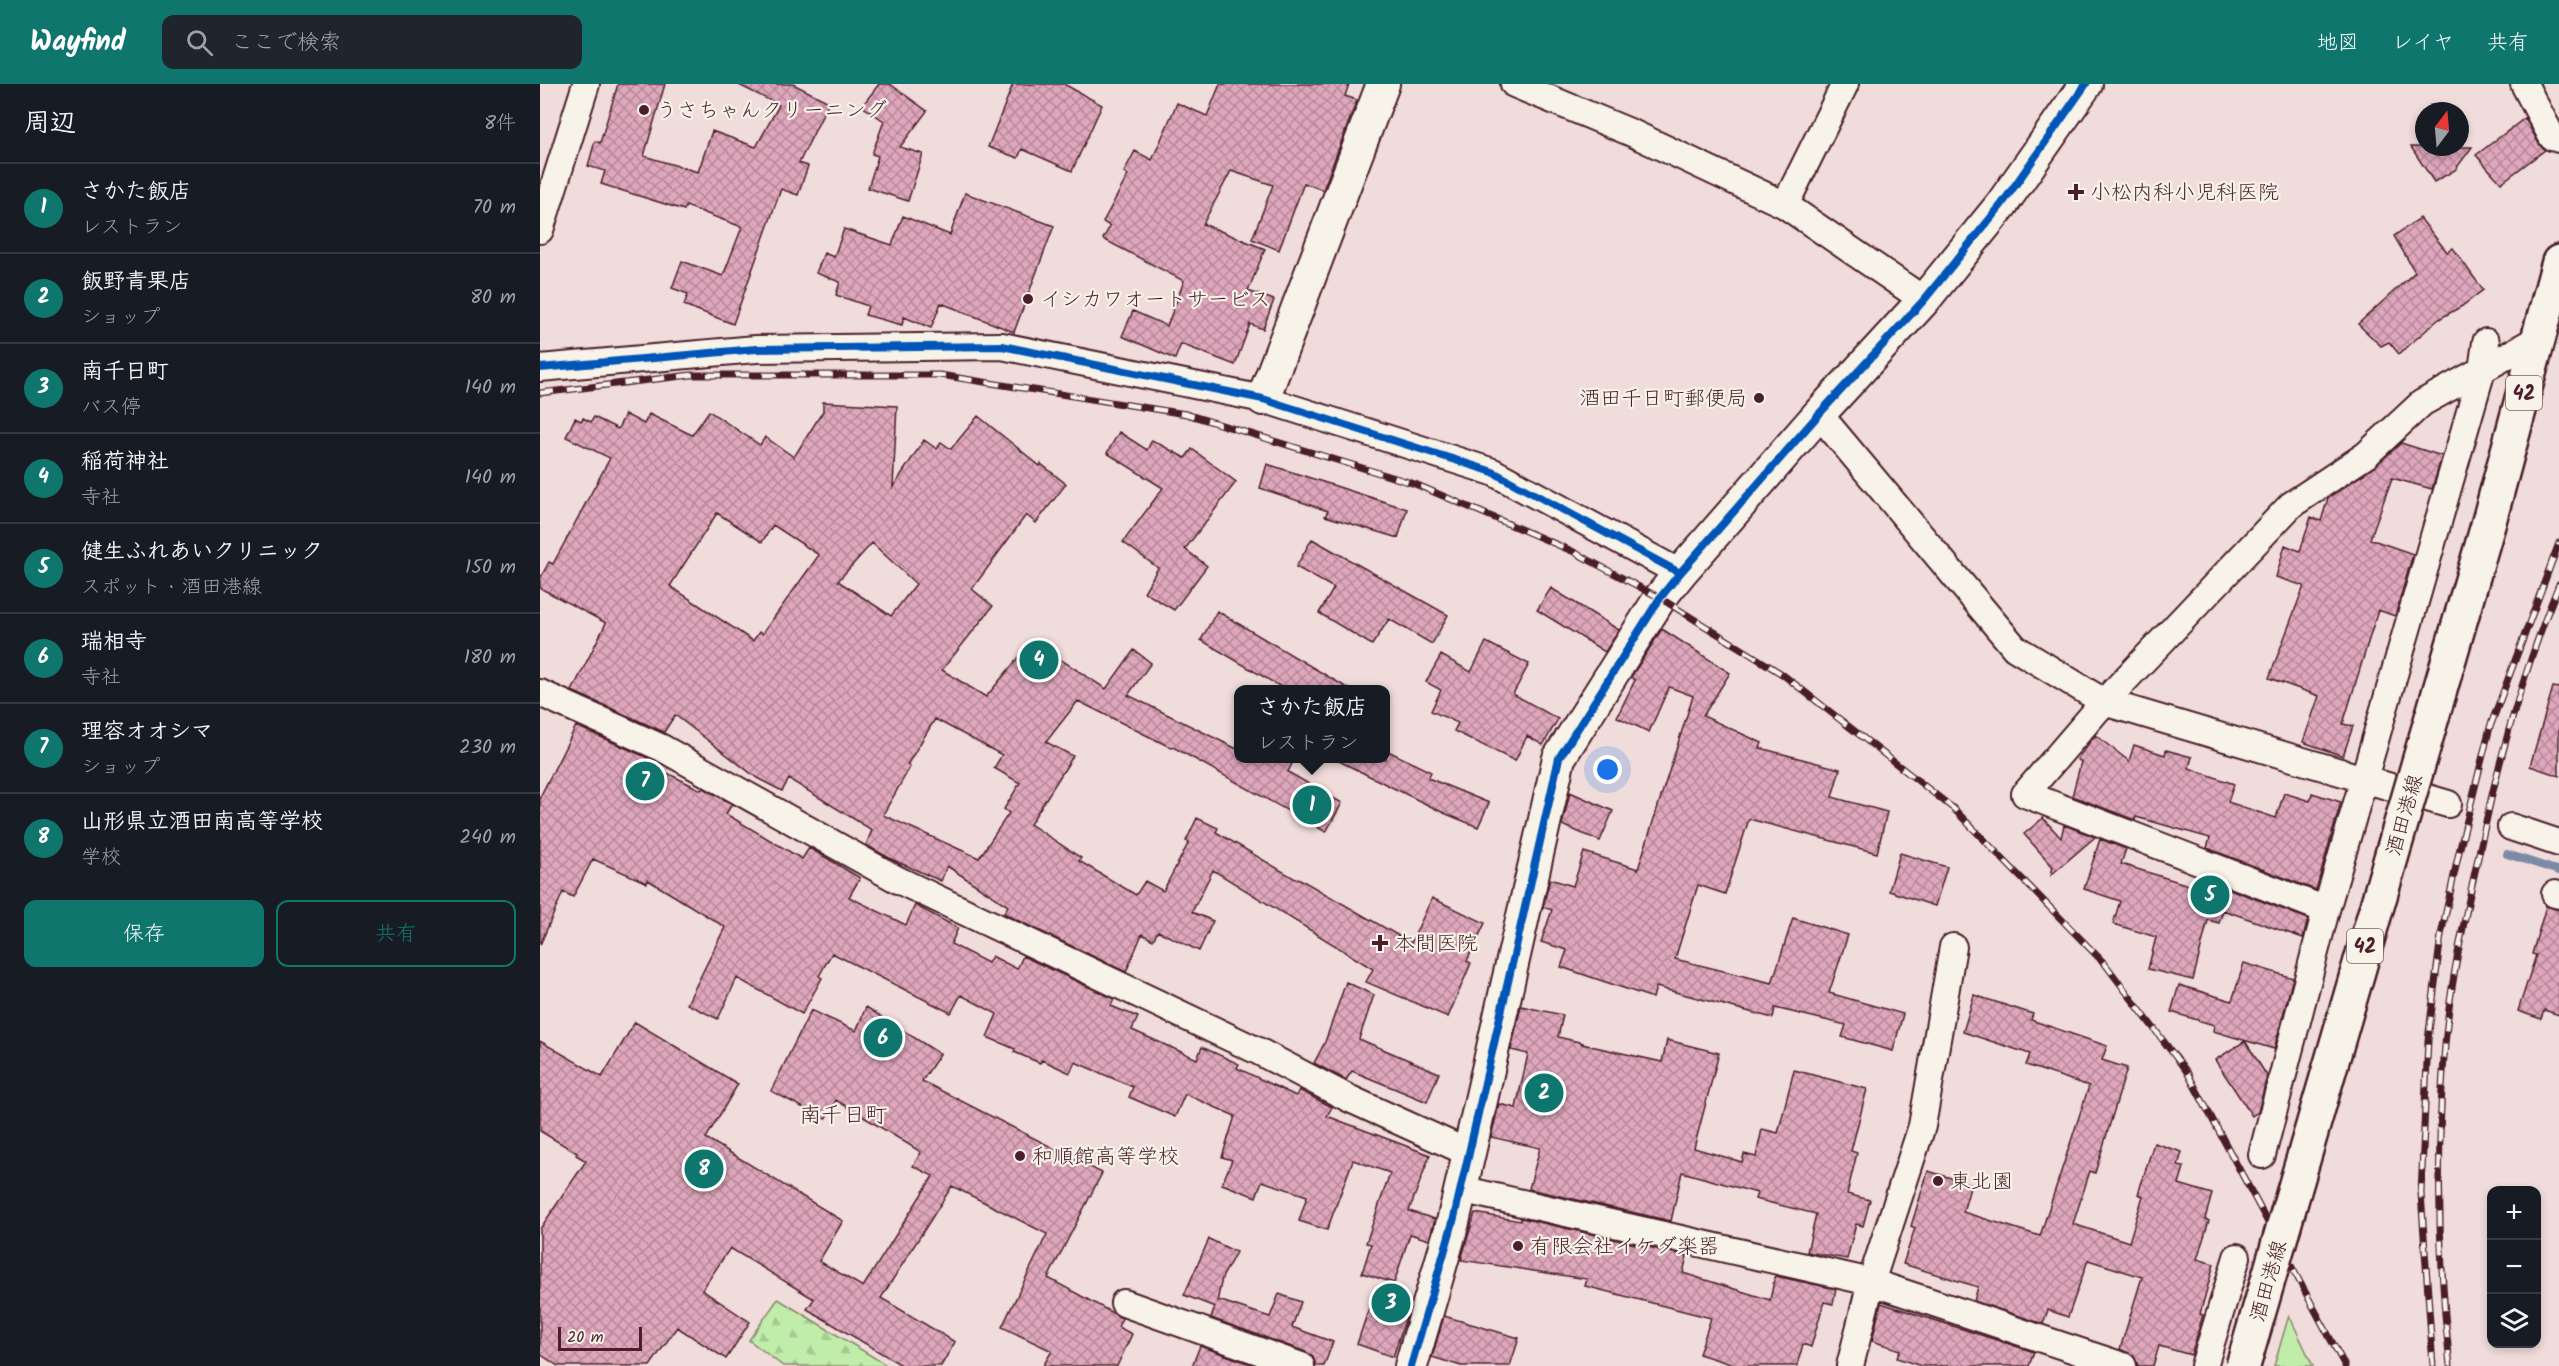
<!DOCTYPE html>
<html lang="ja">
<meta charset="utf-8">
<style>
:root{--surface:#171b24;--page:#20242c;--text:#f1f3f6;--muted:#9ea1a6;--line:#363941;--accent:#0f766e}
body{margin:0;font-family:Kalam,"Klee One",sans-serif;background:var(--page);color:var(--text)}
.controls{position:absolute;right:18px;bottom:18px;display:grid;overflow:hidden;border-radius:12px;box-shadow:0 3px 9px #0003}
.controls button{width:54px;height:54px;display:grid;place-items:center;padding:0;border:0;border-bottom:2px solid var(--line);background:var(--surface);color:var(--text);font:30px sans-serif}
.compass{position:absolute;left:1875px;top:18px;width:54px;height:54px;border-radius:50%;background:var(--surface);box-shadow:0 3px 9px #0003;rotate:16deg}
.scale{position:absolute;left:18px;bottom:15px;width:84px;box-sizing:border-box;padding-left:6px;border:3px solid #4a1f2b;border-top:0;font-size:16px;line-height:21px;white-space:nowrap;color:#4a1f2b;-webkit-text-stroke:4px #f7f3e8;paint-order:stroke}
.you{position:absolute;left:1068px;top:686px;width:21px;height:21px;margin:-15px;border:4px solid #fff;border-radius:50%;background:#1a73e8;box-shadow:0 0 0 9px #1a73e833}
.badge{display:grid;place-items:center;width:39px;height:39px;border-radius:50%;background:var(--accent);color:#fff;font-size:20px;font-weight:700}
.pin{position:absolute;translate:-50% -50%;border:3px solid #fff;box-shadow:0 2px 6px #0006}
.popup{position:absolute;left:694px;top:601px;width:156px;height:78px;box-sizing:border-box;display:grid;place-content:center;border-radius:12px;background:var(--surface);filter:drop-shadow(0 2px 4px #0005);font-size:20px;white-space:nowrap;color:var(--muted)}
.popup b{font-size:22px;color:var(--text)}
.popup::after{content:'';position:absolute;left:50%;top:100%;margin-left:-12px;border:12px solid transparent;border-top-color:var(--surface)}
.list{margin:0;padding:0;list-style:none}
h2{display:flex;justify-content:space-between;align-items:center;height:78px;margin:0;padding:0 24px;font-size:26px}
h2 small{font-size:20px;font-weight:400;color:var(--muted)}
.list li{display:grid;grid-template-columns:39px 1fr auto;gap:18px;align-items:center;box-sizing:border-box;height:90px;padding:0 24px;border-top:2px solid var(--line)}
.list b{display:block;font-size:22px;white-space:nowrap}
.list p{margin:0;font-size:20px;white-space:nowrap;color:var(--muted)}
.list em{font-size:20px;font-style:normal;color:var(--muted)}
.actions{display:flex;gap:12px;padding:18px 24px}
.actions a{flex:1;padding:14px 0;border:2px solid var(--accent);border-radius:12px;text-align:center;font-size:21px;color:var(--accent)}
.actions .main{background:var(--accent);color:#fff}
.icon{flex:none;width:33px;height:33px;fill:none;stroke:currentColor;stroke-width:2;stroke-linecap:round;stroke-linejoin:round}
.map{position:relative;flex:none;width:2019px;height:1282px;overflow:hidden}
header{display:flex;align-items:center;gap:36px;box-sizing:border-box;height:84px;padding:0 30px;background:var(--accent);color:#fff}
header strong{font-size:28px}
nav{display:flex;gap:33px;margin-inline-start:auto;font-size:21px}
.search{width:420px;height:54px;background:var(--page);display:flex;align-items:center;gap:15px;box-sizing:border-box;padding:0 21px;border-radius:12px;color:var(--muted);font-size:22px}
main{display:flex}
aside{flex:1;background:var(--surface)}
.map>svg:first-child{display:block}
</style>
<header>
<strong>Wayfind</strong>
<div class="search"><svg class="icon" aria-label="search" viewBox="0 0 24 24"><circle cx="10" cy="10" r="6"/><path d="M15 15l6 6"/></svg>ここで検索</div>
<nav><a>地図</a><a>レイヤ</a><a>共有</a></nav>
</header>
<main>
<aside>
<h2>周辺<small>8件</small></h2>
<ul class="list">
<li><span class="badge">1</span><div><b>さかた飯店</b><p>レストラン</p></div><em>70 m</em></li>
<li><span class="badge">2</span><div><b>飯野青果店</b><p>ショップ</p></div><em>80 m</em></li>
<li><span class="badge">3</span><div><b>南千日町</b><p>バス停</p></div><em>140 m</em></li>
<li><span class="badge">4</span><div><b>稲荷神社</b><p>寺社</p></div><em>140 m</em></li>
<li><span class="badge">5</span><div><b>健生ふれあいクリニック</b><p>スポット · 酒田港線</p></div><em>150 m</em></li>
<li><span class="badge">6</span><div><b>瑞相寺</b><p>寺社</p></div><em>180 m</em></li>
<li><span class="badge">7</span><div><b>理容オオシマ</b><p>ショップ</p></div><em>230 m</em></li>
<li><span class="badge">8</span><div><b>山形県立酒田南高等学校</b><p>学校</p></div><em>240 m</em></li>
</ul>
<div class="actions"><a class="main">保存</a><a>共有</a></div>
</aside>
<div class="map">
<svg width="2019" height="1282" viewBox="0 0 2019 1282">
<defs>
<pattern id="forest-firs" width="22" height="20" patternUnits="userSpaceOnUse" patternTransform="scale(1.5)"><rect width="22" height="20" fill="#c0edaa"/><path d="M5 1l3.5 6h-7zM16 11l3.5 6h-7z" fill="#a6cb92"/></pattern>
<pattern id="building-cross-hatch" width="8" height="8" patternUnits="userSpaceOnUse" patternTransform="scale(1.5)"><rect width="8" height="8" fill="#dea7bc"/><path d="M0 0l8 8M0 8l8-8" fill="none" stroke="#b68799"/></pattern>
</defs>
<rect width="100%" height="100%" fill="#f0dcdb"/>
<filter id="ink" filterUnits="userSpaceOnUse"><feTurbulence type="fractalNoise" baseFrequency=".0167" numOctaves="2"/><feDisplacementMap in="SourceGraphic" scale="12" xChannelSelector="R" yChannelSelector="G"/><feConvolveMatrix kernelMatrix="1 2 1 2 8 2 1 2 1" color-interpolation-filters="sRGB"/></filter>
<g filter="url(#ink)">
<path fill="#c0edaa" stroke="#85866a" stroke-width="1.5" d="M 1749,1231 L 1773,1282 L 1734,1282 Z"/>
<path fill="url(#forest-firs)" stroke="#85866a" stroke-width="1.5" d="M 238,1215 L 348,1282 L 243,1282 L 209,1256 Z"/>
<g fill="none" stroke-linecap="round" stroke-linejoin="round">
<path stroke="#7b89a7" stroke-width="8" d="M 1967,770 L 2019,787"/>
</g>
<path fill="url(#building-cross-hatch)" stroke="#4a1f2b" stroke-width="1.5" fill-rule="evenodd" d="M 78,0 L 125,0 L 104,72 L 158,88 L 172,47 L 216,63 L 239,21 L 197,0 L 253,0 L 289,18 L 259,79 L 268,82 L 258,111 L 241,105 L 193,240 L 144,221 L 148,210 L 132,204 L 142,177 L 183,192 L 202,143 L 146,122 L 144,126 L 61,100 L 65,87 L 48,82 L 55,57 L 60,59 Z
M 339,0 L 350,0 L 387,27 L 360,63 L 383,70 L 368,117 L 328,104 L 338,72 L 332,70 L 344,37 L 322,22 Z
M 473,0 L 524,0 L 562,21 L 532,87 L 482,65 L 478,74 L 448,63 Z
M 680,0 L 809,0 L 805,12 L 817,16 L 783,106 L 764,99 L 739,166 L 712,155 L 733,101 L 691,87 L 663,140 L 725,165 L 708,207 L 734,216 L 723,245 L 710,240 L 695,281 L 641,260 L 635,275 L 582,252 L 593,227 L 627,242 L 644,197 L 563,155 L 570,142 L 563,138 L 588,91 L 584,88 L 595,67 L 612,76 L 637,19 L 667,32 Z
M 1985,34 L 1999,60 L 2005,66 L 1961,99 L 1936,71 Z
M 1871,63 L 1932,63 L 1915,86 L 1894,98 Z
M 425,109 L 514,142 L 474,248 L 401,219 L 391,244 L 364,233 L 362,241 L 325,231 L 328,222 L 296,211 L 300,198 L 276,189 L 284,169 L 294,173 L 304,145 L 352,161 L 363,132 L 410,151 Z
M 1880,134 L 1907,168 L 1913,164 L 1943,206 L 1922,222 L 1899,235 L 1859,270 L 1849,258 L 1841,262 L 1818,240 L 1875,188 L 1854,152 Z
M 283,318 L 357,322 L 353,403 L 384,356 L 397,365 L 401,358 L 411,365 L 438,332 L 500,382 L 501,380 L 526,400 L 496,439 L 486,431 L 432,505 L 453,522 L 402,586 L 446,613 L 492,557 L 566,605 L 594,566 L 611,579 L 588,611 L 699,666 L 699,675 L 754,675 L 748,688 L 802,719 L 786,748 L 633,663 L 632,664 L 538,617 L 506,658 L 533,672 L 490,740 L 541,774 L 539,777 L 596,811 L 605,797 L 623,807 L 649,758 L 646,757 L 657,734 L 678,744 L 676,748 L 757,796 L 758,794 L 871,859 L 892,814 L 945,839 L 927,877 L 931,879 L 908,933 L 826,898 L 833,885 L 673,786 L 652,828 L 673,837 L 659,867 L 618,847 L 613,856 L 602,850 L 586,888 L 475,835 L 464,829 L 468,822 L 407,782 L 401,797 L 351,775 L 326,761 L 332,746 L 249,695 L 242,707 L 217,694 L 135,631 L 124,648 L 32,607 L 66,539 L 0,504 L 0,495 L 9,478 L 13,480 L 70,374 L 26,353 L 35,334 L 41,337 L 43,334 L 51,338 L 54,333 L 78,345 L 85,330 L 104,340 L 109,330 L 152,351 L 169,327 L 220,361 L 225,353 L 254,373 L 283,327 ZM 177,429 L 222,458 L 233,441 L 279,471 L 222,550 L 219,548 L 213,557 L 130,502 ZM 332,459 L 376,500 L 351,532 L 298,497 ZM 395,635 L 462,671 L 454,684 L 480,699 L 464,725 L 469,729 L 439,774 L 343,731 L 370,683 L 367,681 Z
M 579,348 L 607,366 L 612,356 L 645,374 L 652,365 L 696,398 L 645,465 L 667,482 L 634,526 L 604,508 L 618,484 L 583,458 L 623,404 L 567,369 Z
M 1861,359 L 1902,372 L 1892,405 L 1852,394 L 1830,455 L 1873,470 L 1855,532 L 1838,526 L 1803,640 L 1813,642 L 1803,672 L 1763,658 L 1779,612 L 1729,594 L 1764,502 L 1736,493 L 1745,461 L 1760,467 L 1771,433 L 1781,437 L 1788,414 L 1834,383 Z
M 727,380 L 867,425 L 858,454 L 785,432 L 788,427 L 720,404 Z
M 772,455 L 908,531 L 892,560 L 849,535 L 832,561 L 779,529 L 794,504 L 756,483 Z
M 1011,504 L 1079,546 L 1065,568 L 997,526 Z
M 677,527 L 811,606 L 746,606 L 661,556 Z
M 1122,545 L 1190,589 L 1163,632 L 1222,659 L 1220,664 L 1300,685 L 1292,713 L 1347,728 L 1337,769 L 1209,735 L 1185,810 L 1158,801 L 1135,875 L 1232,899 L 1253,834 L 1308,851 L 1289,909 L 1363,930 L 1353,967 L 1302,953 L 1306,941 L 1235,924 L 1233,934 L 1116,903 L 1113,914 L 1021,883 L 1027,866 L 1001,858 L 1012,826 L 1003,823 L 1010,795 L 1033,802 L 1044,768 L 1098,785 L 1153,612 L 1129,603 L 1109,648 L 1077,633 L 1095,596 L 1091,593 Z
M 946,558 L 989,580 L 973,610 L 1018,635 L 1003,661 L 987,652 L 975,677 L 914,647 L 918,639 L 891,627 L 901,606 L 886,598 L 901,571 L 931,588 Z
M 2013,603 L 2019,604 L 2019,692 L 1990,682 Z
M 36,642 L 108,674 L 105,678 L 161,706 L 163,704 L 192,720 L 186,730 L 262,775 L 269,764 L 280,770 L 320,794 L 309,813 L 366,841 L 375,821 L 418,844 L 411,860 L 448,879 L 452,872 L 477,885 L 483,872 L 574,915 L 571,922 L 598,933 L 592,946 L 657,975 L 662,963 L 699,980 L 697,984 L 756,1012 L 759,1006 L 792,1023 L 787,1032 L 890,1071 L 869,1127 L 895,1135 L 889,1156 L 870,1150 L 854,1199 L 822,1189 L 831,1160 L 826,1159 L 850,1089 L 813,1076 L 787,1146 L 759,1137 L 767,1112 L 722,1097 L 716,1113 L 682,1100 L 692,1076 L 682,1073 L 695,1032 L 645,1010 L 635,1033 L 589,1013 L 593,1003 L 535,978 L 530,989 L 502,976 L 500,979 L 474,968 L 475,965 L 447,953 L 457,930 L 421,911 L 411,929 L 292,869 L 279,892 L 282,894 L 262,930 L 197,894 L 178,935 L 147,920 L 185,843 L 108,796 L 107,799 L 53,775 L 33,813 L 23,808 L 0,861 L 0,713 Z
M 1555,651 L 1589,677 L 1594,661 L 1625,671 L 1626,666 L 1652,673 L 1649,684 L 1694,700 L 1688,718 L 1736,734 L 1744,709 L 1770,717 L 1772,709 L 1801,718 L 1776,806 L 1667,764 L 1670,754 L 1596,733 L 1595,736 L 1532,712 L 1541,678 L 1537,675 Z
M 846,666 L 891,688 L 888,694 L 949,719 L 938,743 L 904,729 L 795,675 L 846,675 Z
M 1030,708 L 1073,727 L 1060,757 L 1022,741 Z
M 1503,734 L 1521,754 L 1524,741 L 1555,753 L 1511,791 L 1513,783 L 1484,750 Z
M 1560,755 L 1586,765 L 1581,780 L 1655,803 L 1658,793 L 1768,835 L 1763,854 L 1683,826 L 1679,839 L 1668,836 L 1653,896 L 1608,885 L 1616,853 L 1573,840 L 1580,817 L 1544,805 Z
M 1360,769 L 1407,783 L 1395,822 L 1349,807 Z
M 2006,822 L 2019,826 L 2019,931 L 2004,926 L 2001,935 L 1978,927 L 1996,871 L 1992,870 Z
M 1704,879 L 1753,894 L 1734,965 L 1673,947 L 1674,941 L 1631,928 L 1639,901 L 1692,917 Z
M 806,898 L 834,911 L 819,955 L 899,989 L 887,1018 L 812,987 L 806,996 L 774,979 L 785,958 Z
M 1434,911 L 1493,930 L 1491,936 L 1567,962 L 1562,976 L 1587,984 L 1555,1089 L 1550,1087 L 1533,1140 L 1589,1158 L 1603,1112 L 1598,1110 L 1614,1059 L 1642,1068 L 1638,1082 L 1644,1083 L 1639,1100 L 1672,1110 L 1665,1135 L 1669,1137 L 1657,1175 L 1674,1180 L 1660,1230 L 1663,1231 L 1651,1271 L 1619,1262 L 1613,1282 L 1598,1282 L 1594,1272 L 1580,1265 L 1602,1193 L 1548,1176 L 1528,1233 L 1508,1226 L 1503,1240 L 1434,1217 L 1438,1203 L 1363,1180 L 1375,1144 L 1371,1142 L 1388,1087 L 1431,1100 L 1423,1128 L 1500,1152 L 1549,1002 L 1486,981 L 1490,970 L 1423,948 Z
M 981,922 L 1023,931 L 1018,953 L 1043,959 L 1042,960 L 1122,978 L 1127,956 L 1179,969 L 1154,1064 L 1202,1078 L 1204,1070 L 1216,1073 L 1222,1045 L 1238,1049 L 1254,986 L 1327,1005 L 1311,1067 L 1317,1069 L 1307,1110 L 1330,1116 L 1323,1142 L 1316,1140 L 1307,1175 L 1267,1168 L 1276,1130 L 1215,1115 L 1217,1109 L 1142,1088 L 1131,1137 L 989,1105 L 1000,1064 L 951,1053 L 959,1020 L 976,1024 L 988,970 L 971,966 Z
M 326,923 L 400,970 L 382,997 L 562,1089 L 508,1194 L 582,1234 L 578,1243 L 592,1250 L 577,1282 L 503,1282 L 512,1267 L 462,1243 L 507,1150 L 412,1102 L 341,1214 L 415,1258 L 401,1282 L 363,1282 L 267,1225 L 274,1215 L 190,1164 L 162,1206 L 210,1238 L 186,1275 L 137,1243 L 110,1282 L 18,1282 L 0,1270 L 0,1145 L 46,1077 L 36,1071 L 37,1069 L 0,1047 L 0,957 L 62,993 L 95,938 L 198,1000 L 166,1054 L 303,1137 L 279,1177 L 323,1203 L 393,1092 L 373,1082 L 381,1068 L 296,1016 L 285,1035 L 231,1007 L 271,926 L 316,947 Z
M 1705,957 L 1727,992 L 1718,1028 L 1712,1032 L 1675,976 Z
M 935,1129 L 980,1137 L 981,1134 L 1147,1172 L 1143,1189 L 1230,1216 L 1235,1192 L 1296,1205 L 1293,1220 L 1284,1218 L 1271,1263 L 1263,1260 L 1257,1282 L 1197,1282 L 1159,1270 L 1171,1234 L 1045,1202 L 1047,1195 L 921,1176 Z
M 669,1155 L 696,1168 L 682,1194 L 677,1218 L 678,1216 L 730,1233 L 739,1210 L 761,1218 L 752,1243 L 793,1258 L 784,1282 L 776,1282 L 773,1273 L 766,1268 L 671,1234 L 675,1223 L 644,1211 Z
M 832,1215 L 868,1227 L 853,1273 L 817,1260 Z
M 1341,1219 L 1494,1268 L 1489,1282 L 1381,1282 L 1357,1274 L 1360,1266 L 1332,1257 Z
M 904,1232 L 979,1254 L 970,1282 L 921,1282 L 892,1273 Z
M 660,1262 L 716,1282 L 652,1282 Z"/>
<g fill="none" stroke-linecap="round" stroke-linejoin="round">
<defs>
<path id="minor" d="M 974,0 L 1092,49 L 1245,121 L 1384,216
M 1984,0 L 2012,53 L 2019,55
M 1245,121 L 1305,0
M 0,146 L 46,0
M 0,284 L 216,265 L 462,262 L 723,315 L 953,388 L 1140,489
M 1279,330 L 1475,564 L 1564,618 L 1908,720
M 0,609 L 122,664 L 358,796 L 718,967 L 808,1014 L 929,1069
M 1971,743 L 2019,759
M 2015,810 L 2019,811
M 1786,826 L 1485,710 L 1564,618 L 1751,421 L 1826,371 L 1882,319 L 1999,254
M 1722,1071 L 1786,826 L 1942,286 L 1946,258
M 920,1105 L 1331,1198 L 1583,1282
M 584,1219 L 761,1282
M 1310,1282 L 1331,1198 L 1382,1042 L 1413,863
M 1664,1282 L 1697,1173"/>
<path id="tertiary" d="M 723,315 L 843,0
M 871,1282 L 913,1138 L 929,1069 L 1019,674 L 1120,514 L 1140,489 L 1279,330 L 1384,216 L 1462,120 L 1546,0"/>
<path id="primary" d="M 1948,441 L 2019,178"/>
</defs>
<use href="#minor" stroke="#4a1f2b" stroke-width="30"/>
<use href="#tertiary" stroke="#4a1f2b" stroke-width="36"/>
<use href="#primary" stroke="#4a1f2b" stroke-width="38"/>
<use href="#minor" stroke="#f7f3e8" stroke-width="26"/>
<use href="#tertiary" stroke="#f7f3e8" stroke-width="32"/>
<use href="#primary" stroke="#f7f3e8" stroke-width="33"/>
<defs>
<path id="rail" d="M 0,309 L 151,291 L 400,291 L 646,330 L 875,400 L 1032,467 L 1120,514 L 1242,590 L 1414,725 L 1565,880 L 1647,988 L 1805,1282
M 1893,1282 L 1881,1109 L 1888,956 L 1901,851 L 1919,768 L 1950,643 L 2019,459
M 1910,1282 C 1898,1175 1896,1068 1905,961 C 1911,890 1928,820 1943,751 C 1961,666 1986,580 2019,500"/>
</defs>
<use href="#rail" stroke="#4a1f2b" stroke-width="7"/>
<use href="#rail" stroke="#f7f3e8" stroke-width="4.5" stroke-dasharray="14" stroke-linecap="butt"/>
<defs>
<path id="primary-bridge" d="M 1703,1282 L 1948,441"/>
</defs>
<use href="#primary-bridge" stroke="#4a1f2b" stroke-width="38" stroke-linecap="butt"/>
<use href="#primary-bridge" stroke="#f7f3e8" stroke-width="33"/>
<defs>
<path id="cycleway" d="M 0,284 L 216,265 L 462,262 L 723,315 L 953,388 L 1140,489
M 871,1282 L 913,1138 L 929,1069 L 1019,674 L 1120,514 L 1140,489 L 1279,330 L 1384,216 L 1462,120 L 1546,0"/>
</defs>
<use href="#cycleway" stroke="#f7f3e8" stroke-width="11"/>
<use href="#cycleway" stroke="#0057b8" stroke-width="8"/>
</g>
</g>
<g fill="#4a1f2b" stroke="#f7f3e8" stroke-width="2">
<circle cx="104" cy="26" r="6"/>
<path d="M1533 99h6v6h6v6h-6v6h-6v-6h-6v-6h6z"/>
<circle cx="488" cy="215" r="6"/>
<circle cx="1219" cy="314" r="6"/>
<path d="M837 850h6v6h6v6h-6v6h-6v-6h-6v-6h6z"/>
<circle cx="480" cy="1072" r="6"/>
<circle cx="1398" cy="1097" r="6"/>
<circle cx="978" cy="1162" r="6"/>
</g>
<g text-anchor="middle" stroke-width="4.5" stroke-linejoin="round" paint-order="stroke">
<g fill="#f7f3e8" stroke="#7e5f64" stroke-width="1.5">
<rect x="1966" y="292" width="36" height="34" rx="4.5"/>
<rect x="1807" y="845" width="36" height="34" rx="4.5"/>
</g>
<g font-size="20" font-weight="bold" fill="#4a1f2b">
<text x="1984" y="316">42</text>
<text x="1825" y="869">42</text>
</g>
<g font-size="21" fill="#4a1f2b" stroke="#f7f3e8" text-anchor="start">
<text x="116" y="33">うさちゃんクリーニング</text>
<text x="1550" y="115">小松内科小児科医院</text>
<text x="500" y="222">イシカワオートサービス</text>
<text x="1207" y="321" text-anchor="end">酒田千日町郵便局</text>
<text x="854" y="866">本間医院</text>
<text x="492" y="1079">和順館高等学校</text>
<text x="1410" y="1104">東北園</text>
<text x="990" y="1169">有限会社イケダ楽器</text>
</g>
<g font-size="21" fill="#4a1f2b" stroke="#f7f3e8">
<text transform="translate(1864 731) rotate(-74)" y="7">酒田港線</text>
<text transform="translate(1728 1197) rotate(-74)" y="7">酒田港線</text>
</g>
<g font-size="22" fill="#4a1f2b" stroke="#f7f3e8">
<text x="303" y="1038">南千日町</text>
</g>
</g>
</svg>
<div class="controls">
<button>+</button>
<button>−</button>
<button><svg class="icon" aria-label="layers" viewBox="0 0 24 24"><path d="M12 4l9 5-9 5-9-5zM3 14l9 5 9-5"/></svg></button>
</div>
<svg class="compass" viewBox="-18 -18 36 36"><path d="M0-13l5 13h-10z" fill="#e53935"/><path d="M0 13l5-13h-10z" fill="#9ea1a6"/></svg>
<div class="scale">20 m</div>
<div class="you"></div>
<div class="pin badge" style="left:772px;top:721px">1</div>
<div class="popup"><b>さかた飯店</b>レストラン</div>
<div class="pin badge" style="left:1004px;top:1009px">2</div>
<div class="pin badge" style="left:851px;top:1219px">3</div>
<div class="pin badge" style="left:499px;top:576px">4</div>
<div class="pin badge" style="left:1670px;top:811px">5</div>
<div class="pin badge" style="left:343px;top:954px">6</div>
<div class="pin badge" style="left:105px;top:697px">7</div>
<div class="pin badge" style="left:164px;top:1085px">8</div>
</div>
</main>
